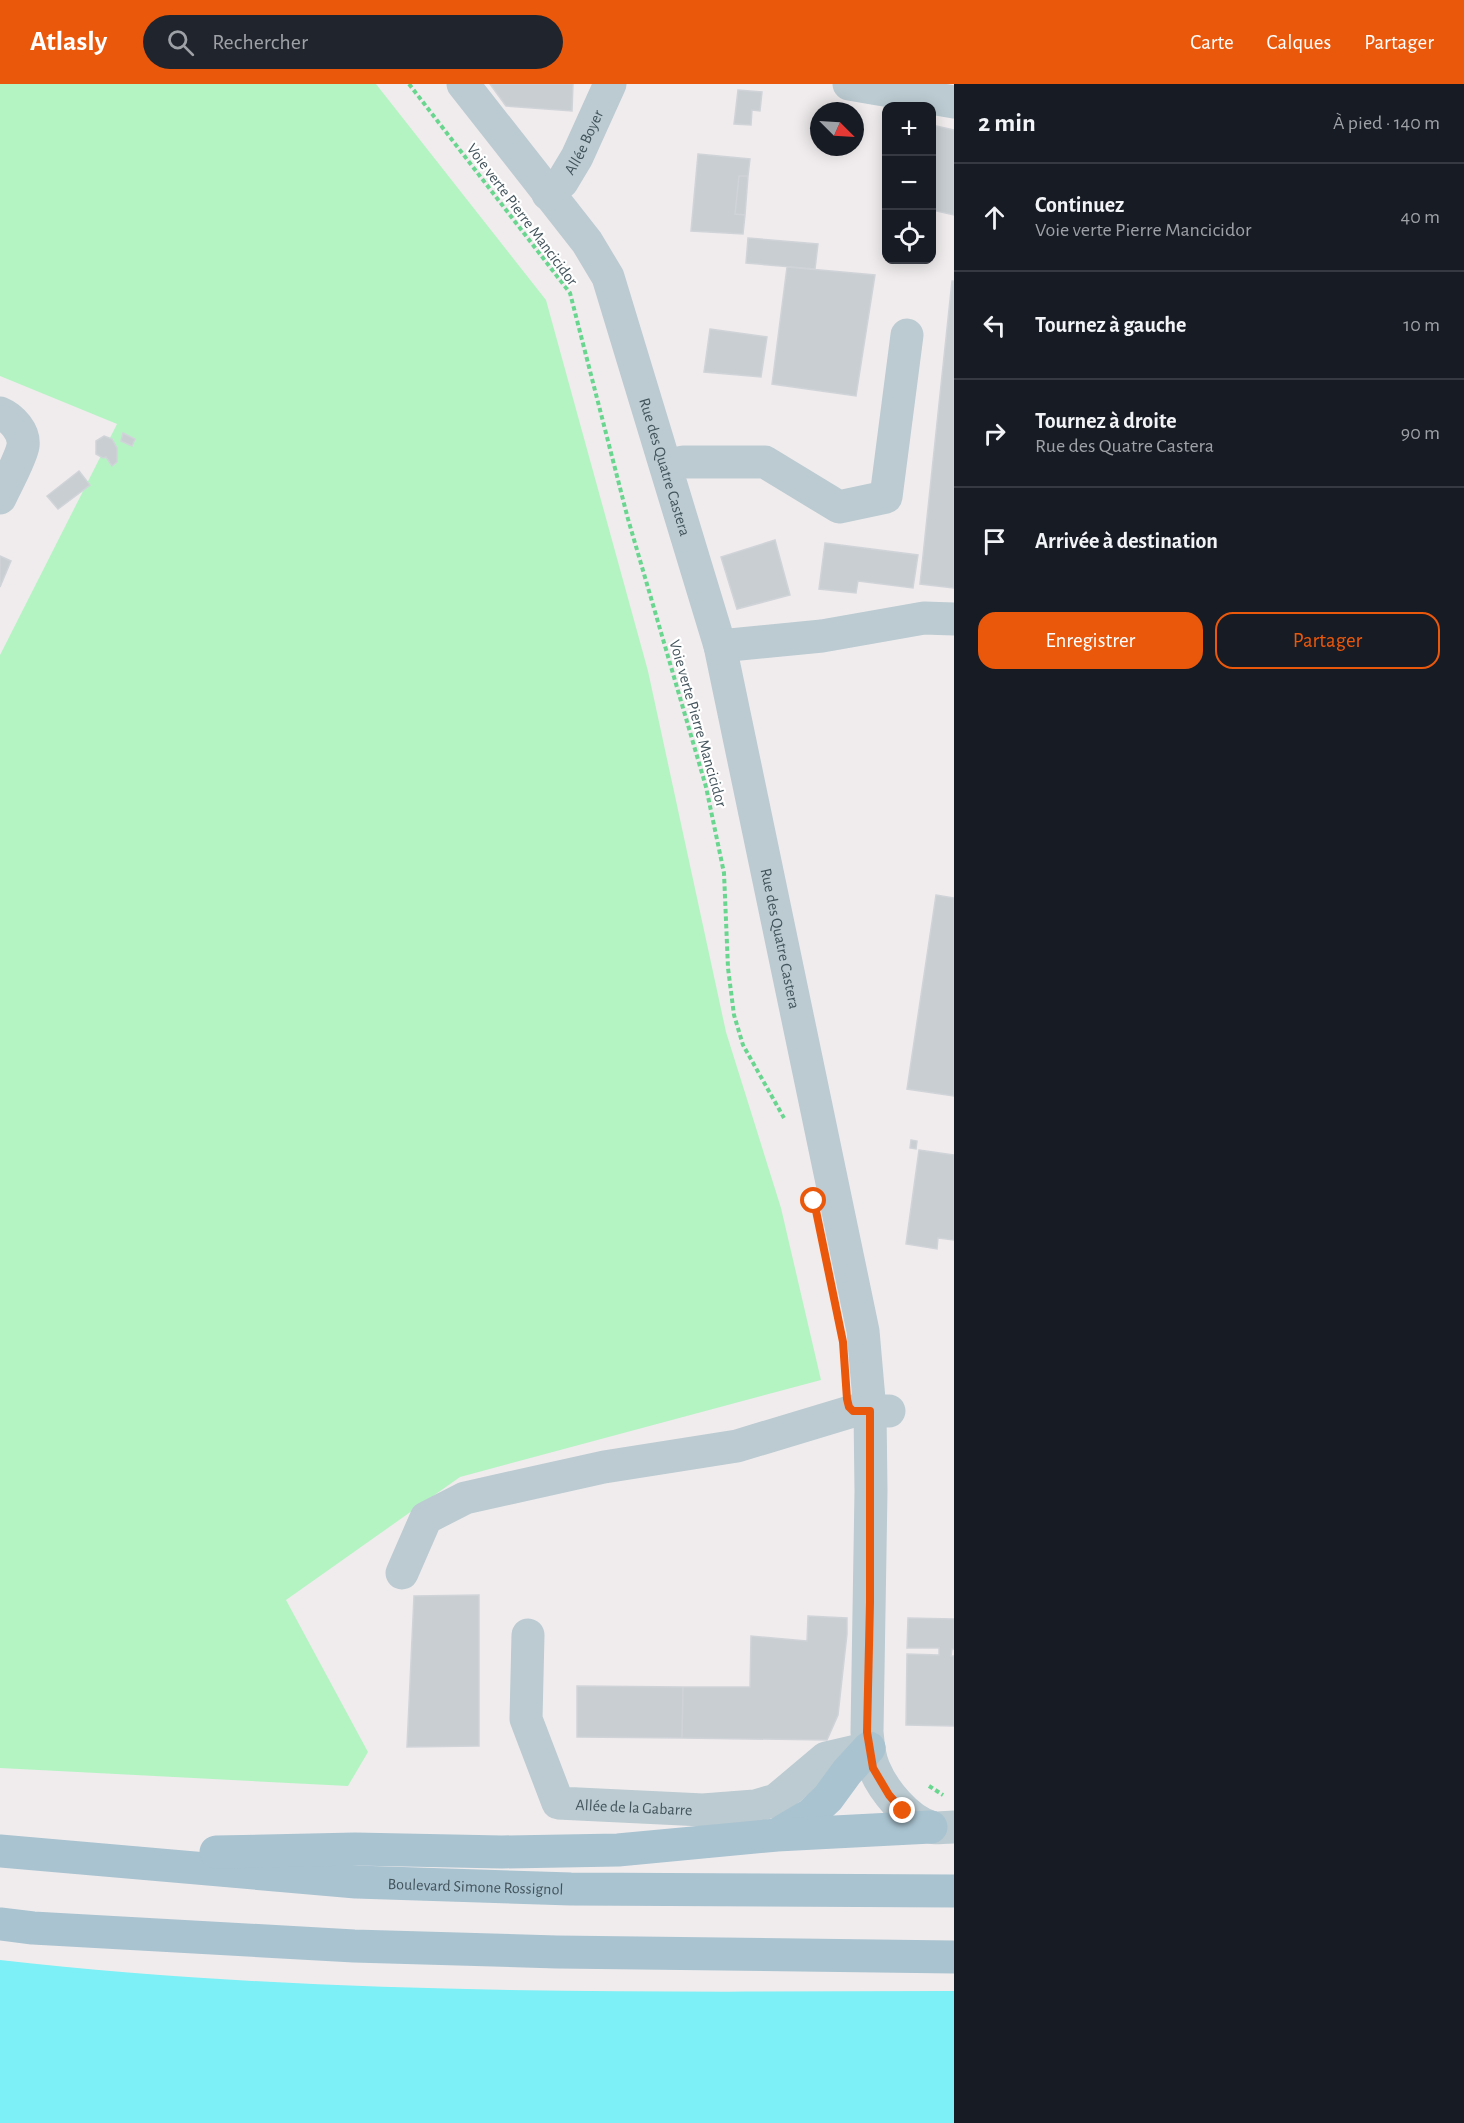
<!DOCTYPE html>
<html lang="fr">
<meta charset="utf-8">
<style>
:root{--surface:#171b24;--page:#20242c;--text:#f1f3f6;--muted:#9ea1a6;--line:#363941;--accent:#ea580c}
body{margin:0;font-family:"Alegreya Sans",sans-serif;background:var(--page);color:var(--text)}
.controls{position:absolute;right:18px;top:18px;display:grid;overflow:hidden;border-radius:12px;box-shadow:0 3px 15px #0003}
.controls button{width:54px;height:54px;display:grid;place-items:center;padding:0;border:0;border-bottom:2px solid var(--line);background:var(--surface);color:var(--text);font:30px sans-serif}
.compass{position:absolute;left:810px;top:18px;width:54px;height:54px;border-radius:50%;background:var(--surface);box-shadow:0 3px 15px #0003;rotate:114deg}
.stop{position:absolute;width:18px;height:18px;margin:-14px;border:4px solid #ea580c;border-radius:50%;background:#fff}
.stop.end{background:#ea580c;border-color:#fff;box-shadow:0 2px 6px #0008}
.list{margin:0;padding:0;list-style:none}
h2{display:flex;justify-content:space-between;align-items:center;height:78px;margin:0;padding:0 24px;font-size:26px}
h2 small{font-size:20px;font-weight:400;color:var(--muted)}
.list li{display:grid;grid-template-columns:39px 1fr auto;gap:18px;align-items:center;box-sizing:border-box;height:108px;padding:0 24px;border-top:2px solid var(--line)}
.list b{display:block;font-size:22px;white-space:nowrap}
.list p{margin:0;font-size:20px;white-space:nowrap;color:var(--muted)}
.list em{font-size:20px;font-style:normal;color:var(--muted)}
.actions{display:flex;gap:12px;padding:18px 24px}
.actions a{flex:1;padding:14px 0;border:2px solid var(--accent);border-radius:18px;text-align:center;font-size:21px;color:var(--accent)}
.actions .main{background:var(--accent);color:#fff}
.icon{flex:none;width:33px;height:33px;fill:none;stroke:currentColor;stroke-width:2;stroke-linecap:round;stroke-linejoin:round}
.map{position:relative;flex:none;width:954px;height:2039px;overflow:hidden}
header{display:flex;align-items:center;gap:36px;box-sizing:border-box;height:84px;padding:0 30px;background:var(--accent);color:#fff}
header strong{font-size:28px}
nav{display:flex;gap:33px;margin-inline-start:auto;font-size:21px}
.search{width:420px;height:54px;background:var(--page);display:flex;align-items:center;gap:15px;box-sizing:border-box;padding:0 21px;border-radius:33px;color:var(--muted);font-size:22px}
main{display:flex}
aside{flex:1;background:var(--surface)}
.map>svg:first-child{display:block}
</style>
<header>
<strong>Atlasly</strong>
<div class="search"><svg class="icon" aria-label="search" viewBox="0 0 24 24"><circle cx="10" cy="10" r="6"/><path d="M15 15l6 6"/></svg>Rechercher</div>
<nav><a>Carte</a><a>Calques</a><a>Partager</a></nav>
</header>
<main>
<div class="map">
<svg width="954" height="2039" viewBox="0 0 954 2039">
<rect width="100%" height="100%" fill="#f0eced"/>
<path fill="#b4f4c3" d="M 0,0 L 376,0 L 546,216 L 648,587 L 726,948 L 781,1124 L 821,1296 L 460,1393 L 286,1516 L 368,1668 L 348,1702 L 0,1684 L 0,571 L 117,340 L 0,292 Z"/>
<path fill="#7cf0f6" d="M 0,1876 C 317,1912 636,1908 954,1907 L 954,2039 L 0,2039 Z"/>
<path fill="#c8ced2" stroke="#d0d4d9" stroke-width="1.5" d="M 490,0 L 573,0 L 572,27 L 506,22 Z
M 738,6 L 762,8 L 760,27 L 752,26 L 751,41 L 734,40 Z
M 932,41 L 954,46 L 954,131 L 932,126 Z
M 698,70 L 750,75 L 748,92 L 739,92 L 735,130 L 745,131 L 743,150 L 691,147 Z
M 739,92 L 748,92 L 745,131 L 735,130 Z
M 748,154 L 818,160 L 815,185 L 746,179 Z
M 787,183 L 875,191 L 856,312 L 772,300 Z
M 952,197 L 954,197 L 954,504 L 920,500 Z
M 710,245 L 767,253 L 761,293 L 704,288 Z
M 123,349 L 135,355 L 132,362 L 121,357 Z
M 104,352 L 112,355 L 117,364 L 117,378 L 112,382 L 106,373 L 103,374 L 96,370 L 96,357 Z
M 79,387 L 90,401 L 58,425 L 47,412 Z
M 775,456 L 790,511 L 737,525 L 721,473 Z
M 825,459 L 918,471 L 913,504 L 858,497 L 856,509 L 819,505 Z
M 0,472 L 11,477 L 0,503 Z
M 936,811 L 954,814 L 954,1012 L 907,1005 Z
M 911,1056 L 917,1057 L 916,1065 L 910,1064 Z
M 919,1066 L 954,1071 L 954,1156 L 938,1154 L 937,1165 L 906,1160 Z
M 479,1511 L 479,1662 L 407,1663 L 414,1512 Z
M 808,1532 L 847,1534 L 847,1550 L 838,1631 L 827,1656 L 682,1654 L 683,1603 L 750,1603 L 751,1552 L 807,1557 Z
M 908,1534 L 954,1535 L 954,1565 L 952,1565 L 951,1572 L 954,1572 L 954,1642 L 906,1641 L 907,1570 L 939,1571 L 939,1564 L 907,1564 Z
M 577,1602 L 683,1603 L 682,1654 L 577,1653 Z"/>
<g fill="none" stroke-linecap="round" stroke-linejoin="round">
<path stroke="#69d68f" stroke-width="4" stroke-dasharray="4.5 3" stroke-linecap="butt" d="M 409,0 L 570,209 L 628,435 L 706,703 L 724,789 L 728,884 L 734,931 L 743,961 L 784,1034
M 929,1702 L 943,1711"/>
<g stroke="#bbcbd1" stroke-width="33">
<path id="s1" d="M 463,0 L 587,158 L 608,193 L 720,562 L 863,1247 L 870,1327 L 871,1407 L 867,1648 C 868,1660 869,1673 874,1684 C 883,1706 907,1736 931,1743 C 937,1745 947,1743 954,1743"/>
<path d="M 849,0 L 954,18"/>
<path id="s2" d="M 548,110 L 562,98 L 577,73 L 610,0"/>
<path d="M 0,329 C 12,334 25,348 23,362 C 21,374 6,401 0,414"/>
<path d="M 666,382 L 683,378 L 765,378 L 839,423 L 886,413 L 907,251"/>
<path d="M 720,562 L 822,552 L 924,534 L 954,535"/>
<path d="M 402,1489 L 426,1434 L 465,1414 L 604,1383 L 737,1362 L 853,1327 L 889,1327"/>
<path id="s3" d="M 528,1551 L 526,1635 L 558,1719 L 703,1726 L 755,1722 L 776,1716 L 826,1674 L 869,1664"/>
</g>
<g stroke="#a9c3d0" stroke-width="33">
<path d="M 778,1750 L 810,1731 L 828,1714 L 847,1688 L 869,1664"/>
<path id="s4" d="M 0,1767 L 356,1798 L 571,1805 L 954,1807"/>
<path d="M 216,1768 L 355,1765 L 502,1768 L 618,1766 L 777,1751 L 931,1743"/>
<path d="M 0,1840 L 33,1844 L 354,1862 L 557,1868 L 954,1873"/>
</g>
</g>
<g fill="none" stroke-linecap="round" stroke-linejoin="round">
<path stroke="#ea580c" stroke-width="8" d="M 814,1117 L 843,1258 L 847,1315 L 849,1323 L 853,1327 L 870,1327 L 870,1518 L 867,1648 L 873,1684 L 889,1711 L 903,1727"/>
</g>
<g text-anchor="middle" stroke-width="4.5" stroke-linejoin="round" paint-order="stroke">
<g font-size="16" fill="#43545c" stroke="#fff">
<text dy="6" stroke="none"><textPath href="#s2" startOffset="64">Allée Boyer</textPath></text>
<text transform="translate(523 130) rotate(53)" y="6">Voie verte Pierre Mancicidor</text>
<text dy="6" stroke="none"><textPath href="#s1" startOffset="440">Rue des Quatre Castera</textPath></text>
<text transform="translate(699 639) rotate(74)" y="6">Voie verte Pierre Mancicidor</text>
<text dy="6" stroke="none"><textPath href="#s1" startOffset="926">Rue des Quatre Castera</textPath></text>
<text dy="6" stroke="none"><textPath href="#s3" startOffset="250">Allée de la Gabarre</textPath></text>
<text dy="6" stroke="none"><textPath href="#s4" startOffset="477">Boulevard Simone Rossignol</textPath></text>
</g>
</g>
</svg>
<div class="controls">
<button>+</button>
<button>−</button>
<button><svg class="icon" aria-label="locate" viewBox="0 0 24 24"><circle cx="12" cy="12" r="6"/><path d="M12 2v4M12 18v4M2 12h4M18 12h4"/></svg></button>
</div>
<svg class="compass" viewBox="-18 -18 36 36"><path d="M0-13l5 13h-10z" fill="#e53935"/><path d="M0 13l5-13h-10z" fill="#9ea1a6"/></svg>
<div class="stop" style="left:814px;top:1117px"></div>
<div class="stop end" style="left:903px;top:1727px"></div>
</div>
<aside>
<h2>2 min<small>À pied · 140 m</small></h2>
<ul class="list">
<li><svg class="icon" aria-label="ahead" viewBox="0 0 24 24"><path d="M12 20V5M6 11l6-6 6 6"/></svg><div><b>Continuez</b><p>Voie verte Pierre Mancicidor</p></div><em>40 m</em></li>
<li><svg class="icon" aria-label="left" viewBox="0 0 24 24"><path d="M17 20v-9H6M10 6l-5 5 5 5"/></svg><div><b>Tournez à gauche</b></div><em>10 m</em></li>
<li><svg class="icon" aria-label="right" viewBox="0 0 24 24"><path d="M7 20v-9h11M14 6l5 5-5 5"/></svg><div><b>Tournez à droite</b><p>Rue des Quatre Castera</p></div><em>90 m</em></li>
<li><svg class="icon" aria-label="arrive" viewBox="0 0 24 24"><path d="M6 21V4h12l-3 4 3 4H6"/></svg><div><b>Arrivée à destination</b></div></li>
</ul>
<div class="actions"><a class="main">Enregistrer</a><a>Partager</a></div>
</aside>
</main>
